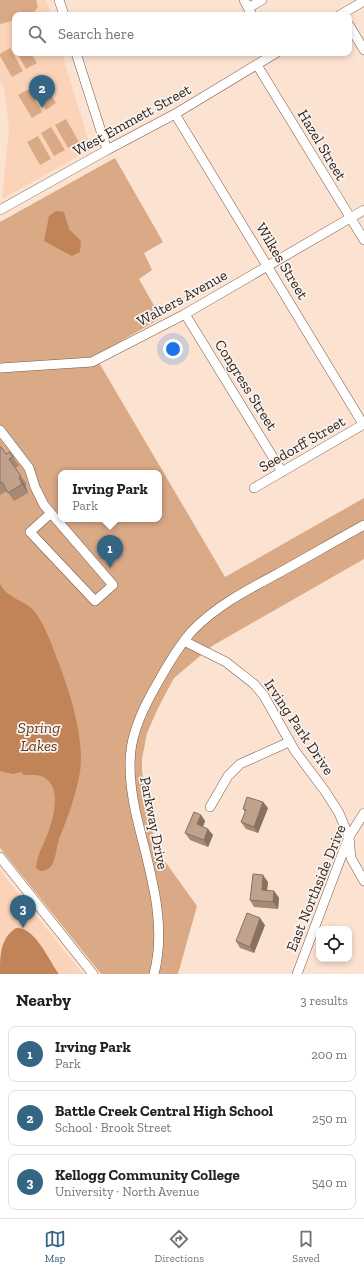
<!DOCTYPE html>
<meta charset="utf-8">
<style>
:root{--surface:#fff;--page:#f6f6f6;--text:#202124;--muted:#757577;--line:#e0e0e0;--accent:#346684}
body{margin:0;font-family:"Zilla Slab",serif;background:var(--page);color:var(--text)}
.controls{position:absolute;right:12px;bottom:12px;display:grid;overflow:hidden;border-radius:8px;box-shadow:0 2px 6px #0003}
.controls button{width:36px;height:36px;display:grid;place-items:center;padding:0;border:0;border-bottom:1px solid var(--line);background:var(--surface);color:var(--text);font:20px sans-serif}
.you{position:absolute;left:173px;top:349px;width:14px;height:14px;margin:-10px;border:3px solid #fff;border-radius:50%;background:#1a73e8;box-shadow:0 0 0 6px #1a73e833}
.badge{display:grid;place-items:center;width:26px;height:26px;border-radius:50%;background:var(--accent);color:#fff;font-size:13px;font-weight:700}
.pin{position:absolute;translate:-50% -33px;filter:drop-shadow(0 1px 2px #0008)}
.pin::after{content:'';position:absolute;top:21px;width:14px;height:12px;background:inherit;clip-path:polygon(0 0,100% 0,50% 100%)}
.popup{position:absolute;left:58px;top:470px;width:104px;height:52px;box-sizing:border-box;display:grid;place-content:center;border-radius:8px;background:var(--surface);filter:drop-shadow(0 1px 3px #0005);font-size:13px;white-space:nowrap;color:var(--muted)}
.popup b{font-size:15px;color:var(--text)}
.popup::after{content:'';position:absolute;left:50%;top:100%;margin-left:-8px;border:8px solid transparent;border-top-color:var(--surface)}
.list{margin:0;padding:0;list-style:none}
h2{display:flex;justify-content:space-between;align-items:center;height:52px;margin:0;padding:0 16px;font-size:17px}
h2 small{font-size:13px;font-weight:400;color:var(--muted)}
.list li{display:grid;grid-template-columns:26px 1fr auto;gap:12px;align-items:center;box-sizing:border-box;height:56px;margin:0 8px 8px;padding:0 8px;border:1px solid var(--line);border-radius:8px}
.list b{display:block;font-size:15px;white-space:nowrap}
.list p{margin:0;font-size:13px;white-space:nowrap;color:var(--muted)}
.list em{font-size:13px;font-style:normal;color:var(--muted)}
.icon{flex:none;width:22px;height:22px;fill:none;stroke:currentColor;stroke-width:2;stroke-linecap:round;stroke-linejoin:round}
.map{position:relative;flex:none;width:364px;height:974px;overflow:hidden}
.search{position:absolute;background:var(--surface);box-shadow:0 2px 6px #0003;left:12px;right:12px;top:12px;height:44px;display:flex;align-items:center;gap:10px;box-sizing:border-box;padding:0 14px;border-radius:8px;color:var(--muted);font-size:15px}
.sheet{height:244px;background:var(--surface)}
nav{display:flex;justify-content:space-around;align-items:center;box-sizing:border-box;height:56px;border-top:1px solid var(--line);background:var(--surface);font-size:11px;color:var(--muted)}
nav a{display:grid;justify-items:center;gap:2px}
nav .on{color:var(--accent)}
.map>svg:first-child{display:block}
</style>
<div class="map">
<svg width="364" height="974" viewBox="0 0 364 974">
<rect width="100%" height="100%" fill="#fce2d0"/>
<path fill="#fad3b8" d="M 0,0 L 46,0 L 51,15 L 15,15 L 15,53 L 62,53 L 91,149 L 2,199 L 9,128 L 4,88 L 0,81 Z
M 0,870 L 9,882 L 83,974 L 0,974 Z"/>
<path fill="#daa986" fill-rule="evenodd" d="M 0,0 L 36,0 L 38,7 L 32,15 L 15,15 L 15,20 L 0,24 Z
M 10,48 L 23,71 L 12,77 L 0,56 L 0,54 Z
M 17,53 L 31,53 L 37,63 L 26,69 Z
M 43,81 L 56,103 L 46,110 L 32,87 Z
M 29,89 L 42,112 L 32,118 L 18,95 Z
M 66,119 L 79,142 L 68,148 L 55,125 Z
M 51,127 L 65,150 L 54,156 L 41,133 Z
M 38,136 L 51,159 L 40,165 L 27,142 Z
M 115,158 L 163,242 L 144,253 L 152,270 L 139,279 L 161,318 L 95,356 L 225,577 L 364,498 L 364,559 L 212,646 L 174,678 L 158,708 L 147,733 L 142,759 L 142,771 L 156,849 L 197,906 L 178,974 L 101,974 L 0,848 L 0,222 ZM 61,473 L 159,473 L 159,519 L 61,519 Z"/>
<path fill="#c18458" d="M 56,211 L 64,212 L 69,229 L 81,241 L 80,252 L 72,256 L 44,241 L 49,216 Z
M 0,584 C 3,588 6,593 10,595 C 18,601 27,603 33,610 C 42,619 52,644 56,656 C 69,689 85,737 80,772 C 76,795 68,817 59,839 C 55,850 57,872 40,871 L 36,868 C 38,851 44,845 49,830 C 54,816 61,788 45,778 C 40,774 31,775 24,775 L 21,772 L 13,774 L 0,771 Z
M 16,928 C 35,926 49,961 59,974 L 0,974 C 0,957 0,938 16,928 Z"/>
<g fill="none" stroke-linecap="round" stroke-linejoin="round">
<defs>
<path id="minor" d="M 59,0 L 64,15
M 244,0 L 252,15
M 248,8 L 262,0
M 340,15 L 364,1
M 349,25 L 364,50
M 76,53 L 107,150
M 257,65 L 364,240
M 175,114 L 363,424
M 0,210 L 107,150 L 175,114 L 276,53
M 185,314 L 282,472
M 0,368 L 92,362 L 185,314 L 364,210
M 0,430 L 29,468 L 35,487 L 44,505 L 113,585 L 95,601 L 30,532 L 51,513
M 254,488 L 364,424
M 184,641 L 226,662 L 254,684 L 264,696 L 295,751 L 325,791 L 339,813 L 349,837 L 351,858 L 364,881
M 210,807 L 228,776 L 240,764 L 289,742
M 0,857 L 93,974
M 154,974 C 168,921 148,866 136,814 C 124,759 129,732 157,684 C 167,666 178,647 192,631 C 216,606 247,590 277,574 C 306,558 335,541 364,525
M 297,974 L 340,860 L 349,837 L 364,813"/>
</defs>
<use href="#minor" stroke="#775b48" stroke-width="10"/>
<use href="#minor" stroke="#fff" stroke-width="9"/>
</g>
<path fill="#a58a78" d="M 0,447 L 1,447 L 6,454 L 10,452 L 19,466 L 15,468 L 27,484 L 25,485 L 28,493 L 14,501 L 7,491 L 0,495 Z
M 263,802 L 268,808 L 258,833 L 246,829 L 241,822 L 245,812 L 243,809 Z
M 201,815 L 205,821 L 203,827 L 213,835 L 208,847 L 190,840 L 185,833 Z
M 268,882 L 267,891 L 274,891 L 279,898 L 278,909 L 254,907 L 250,900 Z
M 265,925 L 254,953 L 240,948 L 236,941 Z"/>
<path fill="#867162" d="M 19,477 L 25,485 L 28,493 L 22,484 Z
M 263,802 L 268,808 L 258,833 L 254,827 Z
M 201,815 L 205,821 L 201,831 L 197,824 Z
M 208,829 L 213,835 L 208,847 L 204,840 Z
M 263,875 L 268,882 L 266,897 L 262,890 Z
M 274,891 L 279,898 L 278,909 L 273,902 Z
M 260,918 L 265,925 L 254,953 L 250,947 Z"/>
<path fill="#c0a18c" stroke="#867162" d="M 0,447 L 1,447 L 6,454 L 10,452 L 10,453 L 13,457 L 9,459 L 21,476 L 19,477 L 22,484 L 8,493 L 2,482 L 0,483 Z
M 247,797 L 263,802 L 254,827 L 241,822 L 246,810 L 243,809 Z
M 194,812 L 201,815 L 197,824 L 208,829 L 204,840 L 185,833 Z
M 253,874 L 263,875 L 262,890 L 274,891 L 273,902 L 250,900 Z
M 247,913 L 260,918 L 250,947 L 236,941 Z"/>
<g text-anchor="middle" stroke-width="3.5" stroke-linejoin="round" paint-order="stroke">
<g font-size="15" fill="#32261e" stroke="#faf3ef">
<text transform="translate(132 120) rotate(-29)" y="5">West Emmett Street</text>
<text transform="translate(322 145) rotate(59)" y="5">Hazel Street</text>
<text transform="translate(282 261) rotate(59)" y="5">Wilkes Street</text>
<text transform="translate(182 298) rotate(-29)" y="5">Walters Avenue</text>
<text transform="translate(246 385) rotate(58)" y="5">Congress Street</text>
<text transform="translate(302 444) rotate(-30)" y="5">Seedorff Street</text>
<text transform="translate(299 727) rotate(56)" y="5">Irving Park Drive</text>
<text transform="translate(154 823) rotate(79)" y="5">Parkway Drive</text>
<text transform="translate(316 888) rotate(-68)" y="5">East Northside Drive</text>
</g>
<g font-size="16" font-style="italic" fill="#673c1b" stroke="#faf3ef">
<text x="39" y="733">Spring<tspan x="39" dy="18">Lakes</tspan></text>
</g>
</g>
</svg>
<div class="controls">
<button><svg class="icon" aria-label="locate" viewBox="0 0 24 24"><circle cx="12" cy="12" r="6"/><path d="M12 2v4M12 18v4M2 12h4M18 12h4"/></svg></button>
</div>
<div class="you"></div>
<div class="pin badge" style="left:110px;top:568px">1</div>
<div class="popup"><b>Irving Park</b>Park</div>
<div class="pin badge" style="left:42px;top:108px">2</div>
<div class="pin badge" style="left:23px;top:928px">3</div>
<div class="search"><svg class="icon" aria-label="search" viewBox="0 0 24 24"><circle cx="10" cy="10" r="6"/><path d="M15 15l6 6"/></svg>Search here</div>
</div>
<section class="sheet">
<h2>Nearby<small>3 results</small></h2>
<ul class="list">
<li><span class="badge">1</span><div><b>Irving Park</b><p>Park</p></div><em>200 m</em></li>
<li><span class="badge">2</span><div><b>Battle Creek Central High School</b><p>School · Brook Street</p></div><em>250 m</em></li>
<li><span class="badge">3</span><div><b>Kellogg Community College</b><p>University · North Avenue</p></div><em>540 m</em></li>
</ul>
</section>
<nav>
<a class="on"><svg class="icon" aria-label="map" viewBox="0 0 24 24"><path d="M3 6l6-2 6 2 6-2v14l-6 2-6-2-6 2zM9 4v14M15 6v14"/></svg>Map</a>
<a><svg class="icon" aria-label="directions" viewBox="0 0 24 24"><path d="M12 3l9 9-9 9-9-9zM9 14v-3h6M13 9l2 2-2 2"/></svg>Directions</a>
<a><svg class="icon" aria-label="saved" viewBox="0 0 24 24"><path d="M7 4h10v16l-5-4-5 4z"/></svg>Saved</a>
</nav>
